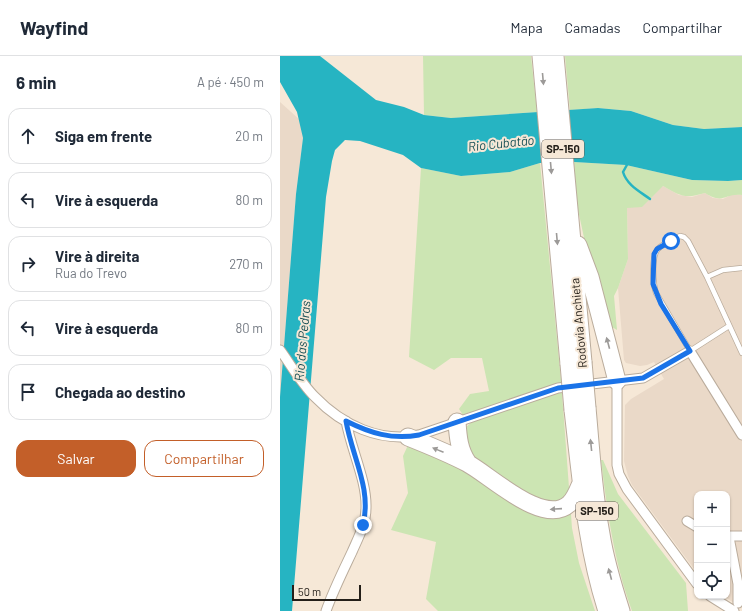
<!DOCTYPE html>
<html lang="pt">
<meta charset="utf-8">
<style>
:root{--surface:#fff;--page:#f6f6f7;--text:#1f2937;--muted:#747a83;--line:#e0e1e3;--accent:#c35f29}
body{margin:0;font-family:Barlow,sans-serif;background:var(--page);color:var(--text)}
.controls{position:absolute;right:12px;bottom:12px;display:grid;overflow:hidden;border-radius:8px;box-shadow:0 1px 3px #0004}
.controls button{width:36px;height:36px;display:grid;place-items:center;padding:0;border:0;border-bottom:1px solid var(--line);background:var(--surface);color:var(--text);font:20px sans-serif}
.scale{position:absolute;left:12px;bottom:10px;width:69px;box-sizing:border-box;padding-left:4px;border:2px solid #241f19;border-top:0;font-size:11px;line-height:14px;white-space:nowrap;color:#241f19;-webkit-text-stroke:3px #f6e8d7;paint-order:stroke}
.stop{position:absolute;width:12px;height:12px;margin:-9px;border:3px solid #1a73e8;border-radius:50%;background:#fff}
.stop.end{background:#1a73e8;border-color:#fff;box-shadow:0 1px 4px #0008}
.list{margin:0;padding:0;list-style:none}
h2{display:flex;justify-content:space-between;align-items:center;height:52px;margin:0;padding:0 16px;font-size:17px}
h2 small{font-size:13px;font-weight:400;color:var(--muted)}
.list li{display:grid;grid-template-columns:26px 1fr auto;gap:12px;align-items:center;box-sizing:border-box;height:56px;margin:0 8px 8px;padding:0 8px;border:1px solid var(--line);border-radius:12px}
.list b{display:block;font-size:15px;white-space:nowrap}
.list p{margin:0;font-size:13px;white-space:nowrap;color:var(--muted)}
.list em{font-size:13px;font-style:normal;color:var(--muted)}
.actions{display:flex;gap:8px;padding:12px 16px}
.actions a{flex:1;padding:9px 0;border:1px solid var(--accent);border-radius:12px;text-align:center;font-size:14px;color:var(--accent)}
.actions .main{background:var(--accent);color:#fff}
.icon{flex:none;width:22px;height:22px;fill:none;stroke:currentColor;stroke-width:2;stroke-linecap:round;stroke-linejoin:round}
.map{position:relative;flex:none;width:462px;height:555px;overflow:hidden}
header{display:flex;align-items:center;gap:24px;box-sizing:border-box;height:56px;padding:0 20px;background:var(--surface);border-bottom:1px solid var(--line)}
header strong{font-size:19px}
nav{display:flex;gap:22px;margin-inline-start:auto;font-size:14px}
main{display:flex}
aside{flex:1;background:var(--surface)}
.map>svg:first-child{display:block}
</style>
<header>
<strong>Wayfind</strong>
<nav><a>Mapa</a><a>Camadas</a><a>Compartilhar</a></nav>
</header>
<main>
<aside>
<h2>6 min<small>A pé · 450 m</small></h2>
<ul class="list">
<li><svg class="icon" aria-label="ahead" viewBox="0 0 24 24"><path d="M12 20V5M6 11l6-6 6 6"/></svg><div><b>Siga em frente</b></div><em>20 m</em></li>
<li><svg class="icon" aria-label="left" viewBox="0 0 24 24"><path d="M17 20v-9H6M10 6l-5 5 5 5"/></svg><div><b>Vire à esquerda</b></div><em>80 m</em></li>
<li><svg class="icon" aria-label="right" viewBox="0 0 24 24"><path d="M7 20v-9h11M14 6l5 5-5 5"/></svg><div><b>Vire à direita</b><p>Rua do Trevo</p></div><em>270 m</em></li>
<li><svg class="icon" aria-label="left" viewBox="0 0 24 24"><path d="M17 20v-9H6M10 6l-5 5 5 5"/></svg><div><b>Vire à esquerda</b></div><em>80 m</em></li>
<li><svg class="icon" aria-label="arrive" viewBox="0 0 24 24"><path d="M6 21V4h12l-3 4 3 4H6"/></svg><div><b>Chegada ao destino</b></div></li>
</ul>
<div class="actions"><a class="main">Salvar</a><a>Compartilhar</a></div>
</aside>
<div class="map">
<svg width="462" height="555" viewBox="0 0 462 555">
<rect width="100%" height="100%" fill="#f6e8d7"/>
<path fill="#ead9c8" d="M 0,46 L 20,64 L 23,82 L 16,138 L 0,341 Z
M 383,130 L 399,139 L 412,141 L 425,137 L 433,142 L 443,143 L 453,138 L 462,139 L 462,552 L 443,540 L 447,540 L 447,438 L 417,438 L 417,517 L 352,429 L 348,420 L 344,405 L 345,349 L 351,343 L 384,323 L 374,306 L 367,309 L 360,310 L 346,307 L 344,304 L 338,232 L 348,203 L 347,152 Z"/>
<path fill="#cce5b3" d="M 143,0 L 251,0 L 257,56 L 171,62 L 144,59 Z
M 285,0 L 462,0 L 462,71 L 424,73 L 393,69 L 351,55 L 318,52 L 290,54 Z
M 294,106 L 346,109 L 412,124 L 448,125 L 462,124 L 462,139 C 444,137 444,149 425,137 C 405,143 400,140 383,130 L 362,151 L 347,152 L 348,203 L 338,232 L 334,240 L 337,274 L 332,271 L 317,220 L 306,191 L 297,149 Z
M 260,107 L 281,324 L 292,472 L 299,507 L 315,555 L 158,555 L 146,543 L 156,486 L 111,474 L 128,437 L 123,400 L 129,387 L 188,394 L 186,371 L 193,365 L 190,356 L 183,359 L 179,353 L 190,338 L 209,335 L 202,302 L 171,302 L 154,314 L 129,301 L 141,112 L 181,120 L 230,116 Z
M 321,404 L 323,404 L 338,438 L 406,527 L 408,555 L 352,555 C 334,506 327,455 321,404 Z"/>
<path fill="#26b4c2" d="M 0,0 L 40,0 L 96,44 L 124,51 L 144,59 L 171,62 L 318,52 L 351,55 L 393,69 L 424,73 L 462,71 L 462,124 L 448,125 L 412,124 L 346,109 L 294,106 L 260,107 L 230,116 L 181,120 L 141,112 L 123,99 L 80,85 L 65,84 L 55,94 L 52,105 L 46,141 L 12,555 L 0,555 L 0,341 L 16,138 L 23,82 L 17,56 L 0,26 Z"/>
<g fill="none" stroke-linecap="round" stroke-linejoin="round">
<path stroke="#26b4c2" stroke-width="2.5" d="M 348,107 L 343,116 C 347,129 359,135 370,143"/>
<defs>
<path id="lane" d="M 427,221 L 443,214 L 462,212
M 449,270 L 410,295 L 376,237 C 373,228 371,200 378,193 C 383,187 393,184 400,180 L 404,181 L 408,185 L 427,221 L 462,297"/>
<path id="street" d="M 0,294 C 11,309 21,327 35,341 C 62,369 100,387 139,379 L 278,332 L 363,322 L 410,295 L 462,379
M 337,325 L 337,409 L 339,418 L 347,433 L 417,528
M 407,465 L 417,471
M 447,480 L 462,480
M 449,481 L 458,528 L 458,547
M 430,540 L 454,555
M 46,555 C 53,535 63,515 72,496 C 78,482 86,468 86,452 C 87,425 71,393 66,365"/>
<path id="highway" d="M 261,0 L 289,308
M 275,0 L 303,306
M 298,189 L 310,221 L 337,325
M 307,352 C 311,394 313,436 321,478 C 325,504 333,530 341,555
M 293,354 C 301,421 306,490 327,555
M 177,366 C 178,381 179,394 188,407
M 128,381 C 148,389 168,397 187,407 C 210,419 263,471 289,448 C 295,443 298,434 301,427"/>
</defs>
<use href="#lane" stroke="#baac9c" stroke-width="6"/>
<use href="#street" stroke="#baac9c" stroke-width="11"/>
<use href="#highway" stroke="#baac9c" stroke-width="19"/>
<use href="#lane" stroke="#fff" stroke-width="4.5"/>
<use href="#street" stroke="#fff" stroke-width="9"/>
<use href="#highway" stroke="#fff" stroke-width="17"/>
<defs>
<path id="highway-bridge" d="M 303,306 L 307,352
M 289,308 L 293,354"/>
</defs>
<use href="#highway-bridge" stroke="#baac9c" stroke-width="19" stroke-linecap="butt"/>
<use href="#highway-bridge" stroke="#fff" stroke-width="17"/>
</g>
<defs><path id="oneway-solid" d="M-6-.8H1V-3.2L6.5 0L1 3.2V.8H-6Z"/></defs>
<g fill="#9c9a98">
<use href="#oneway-solid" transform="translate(263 23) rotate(85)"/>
<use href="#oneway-solid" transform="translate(271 112) rotate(85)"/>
<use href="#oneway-solid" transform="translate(277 183) rotate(85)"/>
<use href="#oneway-solid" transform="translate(328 287) rotate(-105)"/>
<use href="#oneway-solid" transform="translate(311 389) rotate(-96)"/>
<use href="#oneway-solid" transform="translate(158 394) rotate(-158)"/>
<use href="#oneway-solid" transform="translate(276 453) rotate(176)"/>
<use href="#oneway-solid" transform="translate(330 518) rotate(-105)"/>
</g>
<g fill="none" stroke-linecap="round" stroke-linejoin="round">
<path stroke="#1a73e8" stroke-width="5" d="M 83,469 C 92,432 72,401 66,365 C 90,377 112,384 139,379 L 278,332 L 363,322 L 410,295 L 381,248 L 373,228 L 374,198 L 377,193 L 391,185"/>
</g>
<g text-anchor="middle" stroke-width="4" stroke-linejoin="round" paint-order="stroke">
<g fill="#f6e8d7" stroke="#635b52" stroke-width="1">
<rect x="262" y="84" width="42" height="18" rx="3"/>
<rect x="296" y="446" width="42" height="18" rx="3"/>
</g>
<g font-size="11" font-weight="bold" fill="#241f19">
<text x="283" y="97">SP-150</text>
<text x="317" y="459">SP-150</text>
</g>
<g font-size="12" fill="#241f19" stroke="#f6e8d7">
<text transform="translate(299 267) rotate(-95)" y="4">Rodovia Anchieta</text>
</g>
<g font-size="13" font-style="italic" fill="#164e54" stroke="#f6e8d7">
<text transform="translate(221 87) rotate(-6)" y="5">Rio Cubatão</text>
<text transform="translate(22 285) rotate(-85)" y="5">Rio das Pedras</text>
</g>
</g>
</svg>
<div class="controls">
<button>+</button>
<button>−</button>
<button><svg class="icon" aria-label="locate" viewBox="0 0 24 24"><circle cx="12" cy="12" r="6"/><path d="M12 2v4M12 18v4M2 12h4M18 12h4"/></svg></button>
</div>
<div class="scale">50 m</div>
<div class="stop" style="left:391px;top:185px"></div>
<div class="stop end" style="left:83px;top:469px"></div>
</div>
</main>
